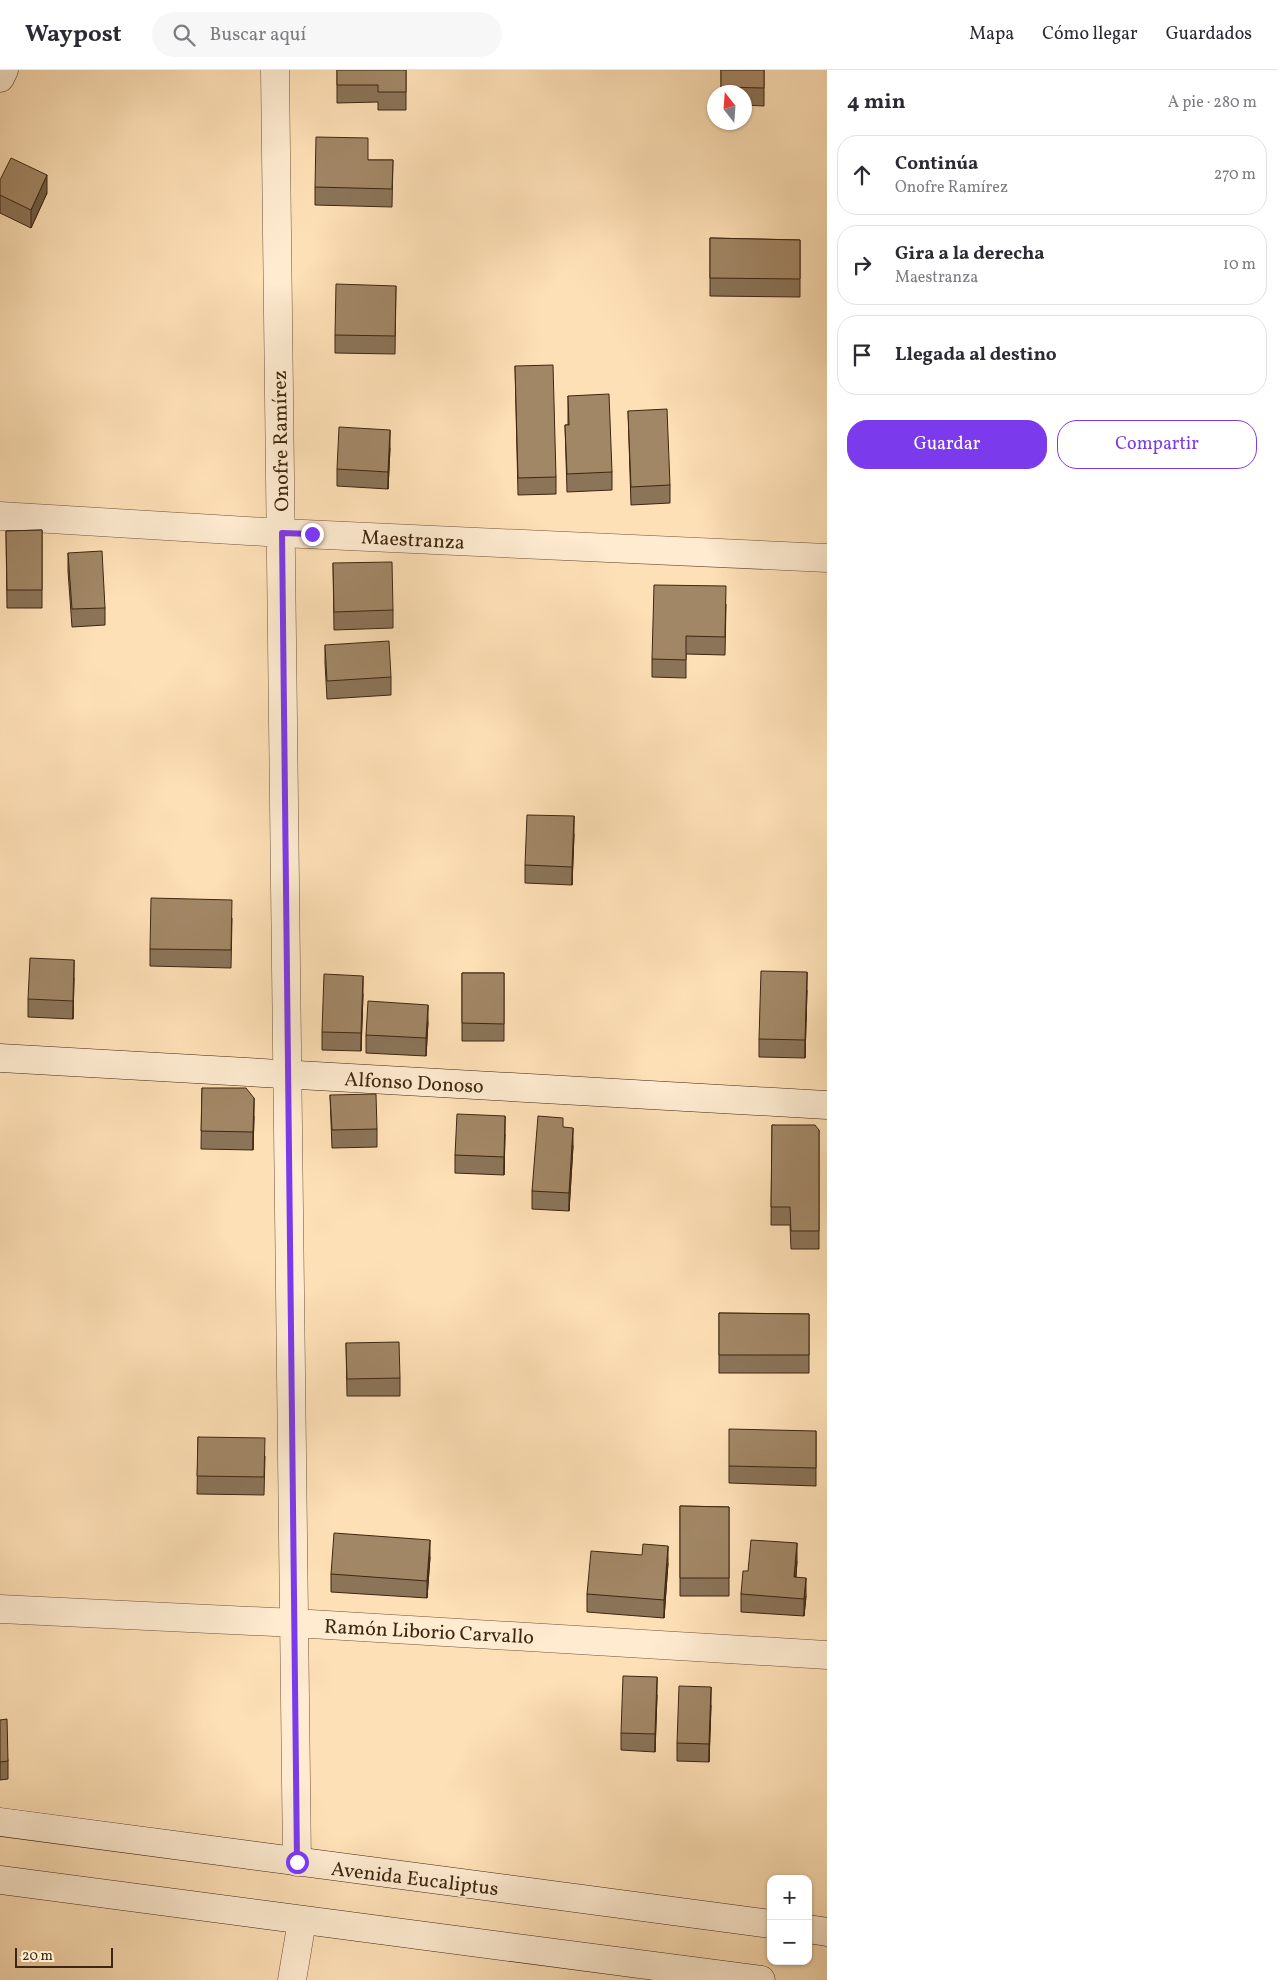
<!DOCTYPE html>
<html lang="es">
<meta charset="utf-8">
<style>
:root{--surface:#fff;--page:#f7f7f7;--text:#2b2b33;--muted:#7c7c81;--line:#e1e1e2;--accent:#7c3aed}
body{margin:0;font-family:Vollkorn,serif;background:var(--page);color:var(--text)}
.controls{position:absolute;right:15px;bottom:15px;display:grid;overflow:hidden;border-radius:10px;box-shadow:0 1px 4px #0004}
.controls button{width:45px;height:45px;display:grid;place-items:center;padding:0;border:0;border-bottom:1px solid var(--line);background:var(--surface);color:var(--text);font:25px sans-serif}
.compass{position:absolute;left:707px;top:15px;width:45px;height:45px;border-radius:50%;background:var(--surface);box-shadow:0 1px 4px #0004;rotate:343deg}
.scale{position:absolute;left:15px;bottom:12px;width:98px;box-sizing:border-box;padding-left:5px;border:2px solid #3e2610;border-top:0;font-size:14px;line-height:18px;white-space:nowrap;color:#3e2610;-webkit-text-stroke:4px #feebd0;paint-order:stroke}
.stop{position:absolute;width:15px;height:15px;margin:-11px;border:4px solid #7c3aed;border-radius:50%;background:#fff}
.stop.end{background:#7c3aed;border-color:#fff;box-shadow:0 1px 5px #0008}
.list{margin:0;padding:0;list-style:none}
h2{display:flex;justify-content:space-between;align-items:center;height:65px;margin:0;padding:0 20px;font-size:21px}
h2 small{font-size:16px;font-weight:400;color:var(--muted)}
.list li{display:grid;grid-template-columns:32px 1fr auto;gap:15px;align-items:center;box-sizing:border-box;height:80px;margin:0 10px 10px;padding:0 10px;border:1px solid var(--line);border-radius:20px}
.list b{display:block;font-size:19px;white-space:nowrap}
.list p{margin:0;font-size:16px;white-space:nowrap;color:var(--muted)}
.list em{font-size:16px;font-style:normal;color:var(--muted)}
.actions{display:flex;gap:10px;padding:15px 20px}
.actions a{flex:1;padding:11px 0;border:1px solid var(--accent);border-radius:20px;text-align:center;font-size:18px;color:var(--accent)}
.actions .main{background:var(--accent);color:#fff}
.icon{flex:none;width:28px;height:28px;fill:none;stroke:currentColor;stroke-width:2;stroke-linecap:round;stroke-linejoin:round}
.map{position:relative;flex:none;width:827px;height:1910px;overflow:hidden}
header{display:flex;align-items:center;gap:30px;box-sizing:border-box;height:70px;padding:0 25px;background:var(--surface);border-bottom:1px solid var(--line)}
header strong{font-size:24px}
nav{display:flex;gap:28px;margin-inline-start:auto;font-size:18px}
.search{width:350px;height:45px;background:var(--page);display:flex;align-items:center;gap:12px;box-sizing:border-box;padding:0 18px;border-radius:28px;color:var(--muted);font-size:19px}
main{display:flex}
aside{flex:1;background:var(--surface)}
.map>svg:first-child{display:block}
</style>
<header>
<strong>Waypost</strong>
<div class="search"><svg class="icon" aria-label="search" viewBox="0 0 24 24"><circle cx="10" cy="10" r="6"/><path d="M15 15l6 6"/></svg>Buscar aquí</div>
<nav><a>Mapa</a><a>Cómo llegar</a><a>Guardados</a></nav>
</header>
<main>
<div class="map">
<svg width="827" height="1910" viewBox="0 0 827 1910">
<rect width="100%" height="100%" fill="#fee0b6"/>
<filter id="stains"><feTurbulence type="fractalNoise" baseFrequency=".004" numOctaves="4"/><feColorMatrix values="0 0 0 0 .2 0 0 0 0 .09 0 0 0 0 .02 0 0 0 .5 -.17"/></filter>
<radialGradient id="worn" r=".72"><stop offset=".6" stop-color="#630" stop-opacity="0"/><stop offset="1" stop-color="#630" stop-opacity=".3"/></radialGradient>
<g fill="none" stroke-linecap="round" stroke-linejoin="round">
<defs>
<path id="street" d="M 275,0 L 297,1792
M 0,446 L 282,463 L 827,488
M 0,1539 L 294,1553 L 827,1585
M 292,1910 L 302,1851"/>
<path id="secondary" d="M 0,8 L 4,0
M 0,988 L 827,1035
M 0,1752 L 771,1854
M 0,1810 L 761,1910
M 808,1859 L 827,1862"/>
</defs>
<use href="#street" stroke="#6e543a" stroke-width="29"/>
<use href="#secondary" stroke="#3e2610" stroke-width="29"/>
<use href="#street" stroke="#feebd0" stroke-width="28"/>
<use href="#secondary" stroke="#feebd0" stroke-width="28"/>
</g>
<path fill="#8b7458" stroke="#3e2610" d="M 337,0 L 406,0 L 406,40 L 378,40 L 378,32 L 337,33 Z
M 721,0 L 764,0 L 764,36 L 744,35 L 744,22 L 721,22 Z
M 368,90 L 393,90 L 392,137 L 315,135 L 315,117 Z
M 0,110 L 47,123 L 31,158 L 0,143 Z
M 710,168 L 800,170 L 800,227 L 710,226 Z
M 396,216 L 395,284 L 335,283 L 335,265 Z
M 515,296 L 556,407 L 556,424 L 518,425 Z
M 568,326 L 612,402 L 612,420 L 567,422 L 565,355 L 568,355 Z
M 628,341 L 670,415 L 670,433 L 631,435 Z
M 390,378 L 388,419 L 337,416 L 337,399 Z
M 42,460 L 42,538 L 7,538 L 6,461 Z
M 68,483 L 105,538 L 105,555 L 72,557 L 68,501 Z
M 333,493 L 393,540 L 393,558 L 334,560 Z
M 726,534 L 725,585 L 686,584 L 686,608 L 652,607 L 652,589 Z
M 325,575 L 391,607 L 391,625 L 327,629 L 325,593 Z
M 574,764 L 572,815 L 525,813 L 525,795 Z
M 232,848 L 231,898 L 150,896 L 150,879 Z
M 462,903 L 504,903 L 504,971 L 462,971 Z
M 74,908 L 73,949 L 28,947 L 28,929 Z
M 807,920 L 805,988 L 759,987 L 759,969 Z
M 363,924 L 361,981 L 322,980 L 322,962 Z
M 428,952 L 426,986 L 366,983 L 366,965 Z
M 202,1018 L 254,1046 L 253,1080 L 201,1079 Z
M 330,1025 L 377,1059 L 377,1077 L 332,1078 Z
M 772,1055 L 819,1060 L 819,1179 L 791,1179 L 790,1155 L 771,1155 Z
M 563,1057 L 573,1076 L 569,1141 L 532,1139 L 532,1121 Z
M 505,1064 L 504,1105 L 455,1103 L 455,1085 Z
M 719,1243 L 809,1244 L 809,1303 L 719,1303 Z
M 346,1273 L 400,1308 L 400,1326 L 347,1326 Z
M 816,1361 L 816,1416 L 729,1413 L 729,1396 Z
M 198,1367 L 265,1386 L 264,1425 L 197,1424 Z
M 680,1436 L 729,1437 L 729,1526 L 680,1526 Z
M 430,1487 L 427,1528 L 331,1522 L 331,1504 Z
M 797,1491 L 796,1508 L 806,1526 L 804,1546 L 741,1542 L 741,1524 L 748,1501 Z
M 668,1493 L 664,1548 L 587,1542 L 587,1524 Z
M 657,1625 L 655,1682 L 621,1680 L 621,1663 Z
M 711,1635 L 709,1692 L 677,1691 L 677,1673 Z
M 0,1650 L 8,1691 L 8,1709 L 0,1710 Z"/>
<path fill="#715e47" stroke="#3e2610" d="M 47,105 L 47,123 L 31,158 L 31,140 Z
M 390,360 L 390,378 L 388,419 L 388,402 Z
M 574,746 L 574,764 L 572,815 L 572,797 Z
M 74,890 L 74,908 L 73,949 L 73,931 Z
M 807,902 L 807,920 L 805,988 L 805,970 Z
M 363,906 L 363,924 L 361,981 L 361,963 Z
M 428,935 L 428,952 L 426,986 L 426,968 Z
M 254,1028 L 254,1046 L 253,1080 L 253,1062 Z
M 505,1046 L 505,1064 L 504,1105 L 504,1087 Z
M 573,1058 L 573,1076 L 569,1141 L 569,1123 Z
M 430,1470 L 430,1487 L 427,1528 L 427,1511 Z
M 797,1473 L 797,1491 L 794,1525 L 794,1507 Z
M 668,1476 L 668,1493 L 664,1548 L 664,1530 Z
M 806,1508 L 806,1526 L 804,1546 L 804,1529 Z
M 657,1607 L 657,1625 L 655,1682 L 655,1664 Z
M 711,1617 L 711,1635 L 709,1692 L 709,1674 Z"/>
<path fill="#a28766" stroke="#3e2610" d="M 337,0 L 406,0 L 406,22 L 378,22 L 378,15 L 337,15 Z
M 721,0 L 764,0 L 764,18 L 721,17 Z
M 316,67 L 368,68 L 368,90 L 393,90 L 392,119 L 315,117 Z
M 11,88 L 47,105 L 31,140 L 0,125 L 0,110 Z
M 710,168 L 800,170 L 800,209 L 710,208 Z
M 336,214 L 396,216 L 395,266 L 335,265 Z
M 553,295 L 556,407 L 518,408 L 515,296 Z
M 609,324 L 612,402 L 567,404 L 565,355 L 569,355 L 568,326 Z
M 667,339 L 670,415 L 631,417 L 628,341 Z
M 339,357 L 390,360 L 388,402 L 337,399 Z
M 42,460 L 42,520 L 7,520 L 6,461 Z
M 102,481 L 105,538 L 72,539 L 68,483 Z
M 392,492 L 393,540 L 334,542 L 333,493 Z
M 654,515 L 726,516 L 725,567 L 686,566 L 686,590 L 652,589 Z
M 389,571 L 391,607 L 327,611 L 325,575 Z
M 527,745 L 574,746 L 572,797 L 525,795 Z
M 151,828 L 232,830 L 231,880 L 150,879 Z
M 30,888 L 74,890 L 73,931 L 28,929 Z
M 761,901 L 807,902 L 805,970 L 759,969 Z
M 462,903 L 504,903 L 504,954 L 462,953 Z
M 324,904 L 363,906 L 361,963 L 322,962 Z
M 368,931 L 428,935 L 426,968 L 366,965 Z
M 202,1018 L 246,1018 L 254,1028 L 253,1062 L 201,1061 Z
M 376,1024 L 377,1059 L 332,1060 L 330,1025 Z
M 457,1044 L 505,1046 L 504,1087 L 455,1085 Z
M 538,1046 L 563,1048 L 563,1057 L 573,1058 L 569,1123 L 532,1121 Z
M 772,1055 L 815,1055 L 819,1060 L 819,1161 L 791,1161 L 790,1137 L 771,1137 Z
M 719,1243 L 809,1244 L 809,1285 L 719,1285 Z
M 399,1272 L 400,1308 L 347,1309 L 346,1273 Z
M 729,1359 L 816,1361 L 816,1398 L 729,1396 Z
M 198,1367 L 265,1368 L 264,1407 L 197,1406 Z
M 680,1436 L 729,1437 L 729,1508 L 680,1508 Z
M 334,1463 L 430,1470 L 427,1511 L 331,1504 Z
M 751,1470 L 797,1473 L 794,1507 L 806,1508 L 804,1529 L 741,1524 L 743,1501 L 748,1501 Z
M 643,1474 L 668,1476 L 664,1530 L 587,1524 L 591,1481 L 642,1485 Z
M 623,1606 L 657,1607 L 655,1664 L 621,1663 Z
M 679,1616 L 711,1617 L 709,1674 L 677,1673 Z
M 7,1649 L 8,1691 L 0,1692 L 0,1650 Z"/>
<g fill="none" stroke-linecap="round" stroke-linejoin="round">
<path stroke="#7c3aed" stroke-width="6" d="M 297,1792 L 282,463 L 312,464"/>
</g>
<g text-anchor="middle" stroke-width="4" stroke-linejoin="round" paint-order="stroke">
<g font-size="20" fill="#3e2610" stroke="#feebd0">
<text transform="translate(280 371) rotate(-91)" y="7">Onofre Ramírez</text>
<text transform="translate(413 469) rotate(3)" y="7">Maestranza</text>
<text transform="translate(414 1012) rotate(3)" y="7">Alfonso Donoso</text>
<text transform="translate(429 1561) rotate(3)" y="7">Ramón Liborio Carvallo</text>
<text transform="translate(415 1808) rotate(7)" y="7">Avenida Eucaliptus</text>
</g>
</g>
<rect width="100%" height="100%" filter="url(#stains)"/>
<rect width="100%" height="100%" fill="url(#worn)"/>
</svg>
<div class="controls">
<button>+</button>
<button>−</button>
</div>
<svg class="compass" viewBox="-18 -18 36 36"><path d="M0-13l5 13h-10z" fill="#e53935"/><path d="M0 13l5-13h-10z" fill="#7c7c81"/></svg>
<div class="scale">20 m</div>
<div class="stop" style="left:297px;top:1792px"></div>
<div class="stop end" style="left:312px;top:464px"></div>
</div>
<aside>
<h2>4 min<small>A pie · 280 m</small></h2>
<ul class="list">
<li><svg class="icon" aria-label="ahead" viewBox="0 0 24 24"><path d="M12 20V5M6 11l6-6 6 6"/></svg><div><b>Continúa</b><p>Onofre Ramírez</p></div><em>270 m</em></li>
<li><svg class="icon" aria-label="right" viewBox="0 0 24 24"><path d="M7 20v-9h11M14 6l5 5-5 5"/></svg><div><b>Gira a la derecha</b><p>Maestranza</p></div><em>10 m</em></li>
<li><svg class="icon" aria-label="arrive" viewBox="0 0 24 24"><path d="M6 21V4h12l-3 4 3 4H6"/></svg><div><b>Llegada al destino</b></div></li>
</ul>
<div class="actions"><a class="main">Guardar</a><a>Compartir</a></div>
</aside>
</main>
